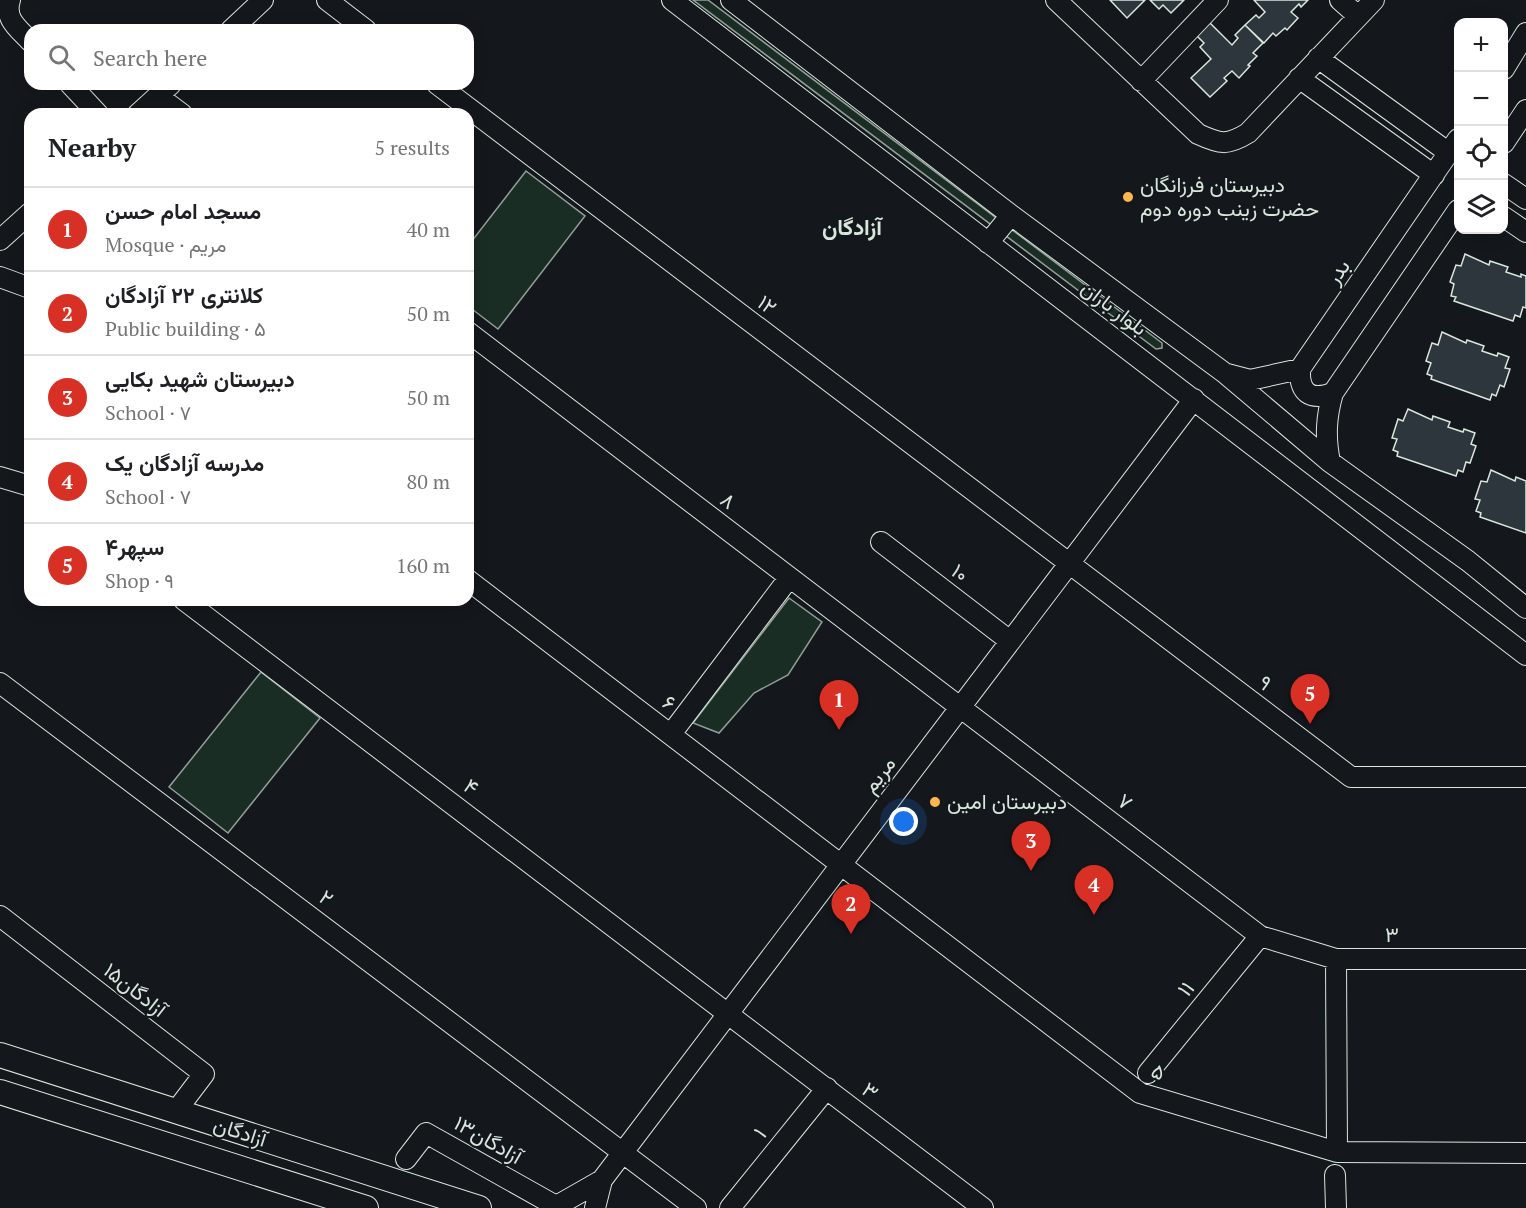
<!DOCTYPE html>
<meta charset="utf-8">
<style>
:root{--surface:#fff;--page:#f2f2f2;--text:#202124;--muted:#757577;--line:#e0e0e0;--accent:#d93025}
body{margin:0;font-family:"PT Serif",Vazirmatn,serif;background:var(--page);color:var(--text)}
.controls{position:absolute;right:18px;top:18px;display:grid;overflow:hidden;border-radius:12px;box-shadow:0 3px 15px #0003}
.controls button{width:54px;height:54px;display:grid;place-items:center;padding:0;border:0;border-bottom:2px solid var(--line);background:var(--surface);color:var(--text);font:30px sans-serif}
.you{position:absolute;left:904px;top:822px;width:21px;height:21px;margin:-15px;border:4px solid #fff;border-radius:50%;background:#1a73e8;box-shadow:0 0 0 9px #1a73e833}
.badge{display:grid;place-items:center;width:39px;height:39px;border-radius:50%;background:var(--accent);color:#fff;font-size:20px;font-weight:700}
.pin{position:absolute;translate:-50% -50px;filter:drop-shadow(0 2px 3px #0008)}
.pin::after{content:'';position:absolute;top:32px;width:21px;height:18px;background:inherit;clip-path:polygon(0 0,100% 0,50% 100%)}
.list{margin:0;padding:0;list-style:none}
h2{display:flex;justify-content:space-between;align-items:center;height:78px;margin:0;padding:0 24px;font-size:26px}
h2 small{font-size:20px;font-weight:400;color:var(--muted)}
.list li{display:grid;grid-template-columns:39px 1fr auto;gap:18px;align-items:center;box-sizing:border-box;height:84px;padding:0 24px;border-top:2px solid var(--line)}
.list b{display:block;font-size:22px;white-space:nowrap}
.list p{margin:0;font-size:20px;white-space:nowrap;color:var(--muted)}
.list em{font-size:20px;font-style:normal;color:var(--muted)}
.icon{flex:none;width:33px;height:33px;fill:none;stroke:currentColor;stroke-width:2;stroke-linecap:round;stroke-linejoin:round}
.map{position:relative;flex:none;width:1526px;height:1208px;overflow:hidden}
.search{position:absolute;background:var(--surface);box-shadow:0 3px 15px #0003;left:24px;top:24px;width:450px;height:66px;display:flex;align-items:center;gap:15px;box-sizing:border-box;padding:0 21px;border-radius:18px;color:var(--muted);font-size:22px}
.panel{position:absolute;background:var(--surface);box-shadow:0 3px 15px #0003;left:24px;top:108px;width:450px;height:498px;border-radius:18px}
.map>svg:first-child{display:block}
</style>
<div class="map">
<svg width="1526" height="1208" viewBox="0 0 1526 1208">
<rect width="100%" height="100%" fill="#14181c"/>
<path fill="#1a2d24" stroke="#939e99" stroke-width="1.5" d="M 693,0 L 708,0 L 1162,343 L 1162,348 L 1156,349 Z
M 526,171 L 585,216 L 498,329 L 468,306 L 468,246 Z
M 789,598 L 822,622 L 788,675 L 754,693 L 719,733 L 693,723 Z
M 261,672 L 320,718 L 228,833 L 169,787 Z"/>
<path fill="#2c363c" stroke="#d8e6dc" stroke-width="1.5" d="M 1110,0 L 1145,0 L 1127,18 Z
M 1150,0 L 1184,0 L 1171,13 L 1163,5 L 1159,9 Z
M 1254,0 L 1308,0 L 1301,7 L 1299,4 L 1291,12 L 1298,18 L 1287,30 L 1285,28 L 1276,36 L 1273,33 L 1264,43 L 1245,25 L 1256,15 L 1259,18 L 1265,12 Z
M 1209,22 L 1232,45 L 1238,38 L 1235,35 L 1245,25 L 1263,43 L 1253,53 L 1257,56 L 1248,65 L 1250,66 L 1239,78 L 1232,71 L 1224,78 L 1227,81 L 1210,97 L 1191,78 L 1211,59 L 1200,47 L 1204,43 L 1196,35 Z
M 1465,254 L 1489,265 L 1490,261 L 1508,267 L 1506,272 L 1521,277 L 1521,274 L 1526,276 L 1526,308 L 1523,307 L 1520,317 L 1515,315 L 1513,321 L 1454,301 L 1456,297 L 1451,296 L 1454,284 L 1450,282 L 1456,265 L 1461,266 Z
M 1442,332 L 1466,343 L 1467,340 L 1484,346 L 1482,351 L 1497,356 L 1498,353 L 1509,357 L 1505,368 L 1510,369 L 1504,387 L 1500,385 L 1496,396 L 1492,394 L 1490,400 L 1431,379 L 1432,376 L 1427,374 L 1431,363 L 1426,361 L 1432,343 L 1438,345 Z
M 1408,409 L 1432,420 L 1433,416 L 1450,422 L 1448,427 L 1463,432 L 1464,429 L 1475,433 L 1471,444 L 1476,446 L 1470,463 L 1466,462 L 1463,472 L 1458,470 L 1456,476 L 1397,456 L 1398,452 L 1393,450 L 1397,439 L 1392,438 L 1398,419 L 1403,421 Z
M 1491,470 L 1515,481 L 1516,477 L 1526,481 L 1526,533 L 1480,517 L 1481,513 L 1476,511 L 1480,500 L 1475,499 L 1481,481 L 1487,482 Z"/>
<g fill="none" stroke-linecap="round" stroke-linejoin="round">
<defs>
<path id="minor" d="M 10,0 C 4,19 18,28 30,41
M 327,0 L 366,30
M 672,0 L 1526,655
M 731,0 L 1011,215 L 1226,374 L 1330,462 L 1468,561 L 1526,608
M 1056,0 L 1198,134 C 1220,144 1227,146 1248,133 L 1374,0
M 1340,0 L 1358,16
M 231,30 L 263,0
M 1318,58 L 1449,153
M 1504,69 L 1526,33
M 1299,78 L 1434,175
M 1141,81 L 1218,0
M 70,84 L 98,114
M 437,84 L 1351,777 L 1526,777
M 158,96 L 182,114
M 138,114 L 171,84
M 1504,143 L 1526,110
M 1504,184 L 1526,199
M 1504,217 L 1526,232
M 0,240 L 30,213
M 988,243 L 1011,215
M 0,277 L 30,288
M 468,332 L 1260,936 L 1336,959 L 1526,959
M 1300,369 C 1299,393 1310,401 1333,393
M 1227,374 L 1250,380 L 1300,369 L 1458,139
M 1330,462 C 1325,437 1326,417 1333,393 L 1458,210
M 0,477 L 30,486
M 881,542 L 1010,641
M 468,580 L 1140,1093 L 1337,1152 L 1526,1153
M 184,600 L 983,1208
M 0,683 L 696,1208
M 671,734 L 789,578
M 0,916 L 204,1074 L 176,1111
M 1336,959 L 1337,1152
M 1148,1073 L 1260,936
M 406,1159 L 426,1133 L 556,1206
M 1335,1175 L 1336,1208
M 553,1208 L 602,1180
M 595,1208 L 602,1180 L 1194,399
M 730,1208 L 827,1088"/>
<path id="major" d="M 0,1055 L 479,1208
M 0,1092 L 366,1208"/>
</defs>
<use href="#minor" stroke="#d8e6dc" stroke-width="22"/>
<use href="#major" stroke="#d8e6dc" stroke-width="26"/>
<use href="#minor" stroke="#14181c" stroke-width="20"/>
<use href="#major" stroke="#14181c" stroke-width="24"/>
</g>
<g fill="#ffb74d" stroke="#14181c" stroke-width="2">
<circle cx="1128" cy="197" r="6"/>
<circle cx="935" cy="802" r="6"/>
</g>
<g text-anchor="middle" stroke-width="4.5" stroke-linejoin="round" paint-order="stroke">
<g font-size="21" fill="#d8e6dc" stroke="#14181c" text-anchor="start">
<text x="1140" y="192">دبیرستان فرزانگان<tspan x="1140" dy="24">حضرت زینب دوره دوم</tspan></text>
<text x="947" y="809">دبیرستان امین</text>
</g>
<g font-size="21" fill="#d8e6dc" stroke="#14181c">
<text transform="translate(1338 272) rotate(-55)" y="7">بدر</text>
<text transform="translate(767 305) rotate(37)" y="7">۱۲</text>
<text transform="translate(1114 308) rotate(37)" y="7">بلوار باران</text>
<text transform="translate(728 501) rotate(37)" y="7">۸</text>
<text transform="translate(960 573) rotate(37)" y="7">۱۰</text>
<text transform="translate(1265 683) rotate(37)" y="7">۹</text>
<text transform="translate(669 703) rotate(37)" y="7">۶</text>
<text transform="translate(879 775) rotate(-53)" y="7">مریم</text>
<text transform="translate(471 787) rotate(37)" y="7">۴</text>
<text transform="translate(1125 802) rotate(37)" y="7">۷</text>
<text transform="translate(326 898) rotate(37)" y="7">۲</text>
<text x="1392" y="942">۳</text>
<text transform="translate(1186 989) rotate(-51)" y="7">۱۱</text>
<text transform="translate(135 990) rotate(38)" y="7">آزادگان۱۵</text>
<text transform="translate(1158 1072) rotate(21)" y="7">۵</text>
<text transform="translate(870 1091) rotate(37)" y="7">۳</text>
<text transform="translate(240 1132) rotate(18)" y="7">آزادگان</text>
<text transform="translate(760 1133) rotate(-51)" y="7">۱</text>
<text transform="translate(488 1140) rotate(30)" y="7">آزادگان۱۳</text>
</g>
<g font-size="22" font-weight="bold" fill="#d8e6dc" stroke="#14181c">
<text x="852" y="235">آزادگان</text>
</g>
</g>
</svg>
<div class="controls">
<button>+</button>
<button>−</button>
<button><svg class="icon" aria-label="locate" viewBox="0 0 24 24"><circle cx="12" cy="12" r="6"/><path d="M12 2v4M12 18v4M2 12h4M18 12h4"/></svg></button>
<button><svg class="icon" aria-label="layers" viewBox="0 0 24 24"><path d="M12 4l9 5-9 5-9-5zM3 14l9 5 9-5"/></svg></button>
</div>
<div class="you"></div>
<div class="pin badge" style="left:839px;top:730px">1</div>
<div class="pin badge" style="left:851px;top:934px">2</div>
<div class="pin badge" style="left:1031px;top:871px">3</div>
<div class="pin badge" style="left:1094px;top:915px">4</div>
<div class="pin badge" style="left:1310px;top:724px">5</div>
<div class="search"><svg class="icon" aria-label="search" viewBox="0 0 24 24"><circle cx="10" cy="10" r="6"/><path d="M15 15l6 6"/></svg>Search here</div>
<section class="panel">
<h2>Nearby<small>5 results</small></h2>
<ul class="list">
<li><span class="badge">1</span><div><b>مسجد امام حسن</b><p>Mosque · مریم</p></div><em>40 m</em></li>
<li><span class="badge">2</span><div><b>کلانتری ۲۲ آزادگان</b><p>Public building · ۵</p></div><em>50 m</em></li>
<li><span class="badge">3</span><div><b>دبیرستان شهید بکایی</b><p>School · ۷</p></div><em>50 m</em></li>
<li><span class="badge">4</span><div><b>مدرسه آزادگان یک</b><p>School · ۷</p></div><em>80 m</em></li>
<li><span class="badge">5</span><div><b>سپهر۴</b><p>Shop · ۹</p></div><em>160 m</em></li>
</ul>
</section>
</div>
